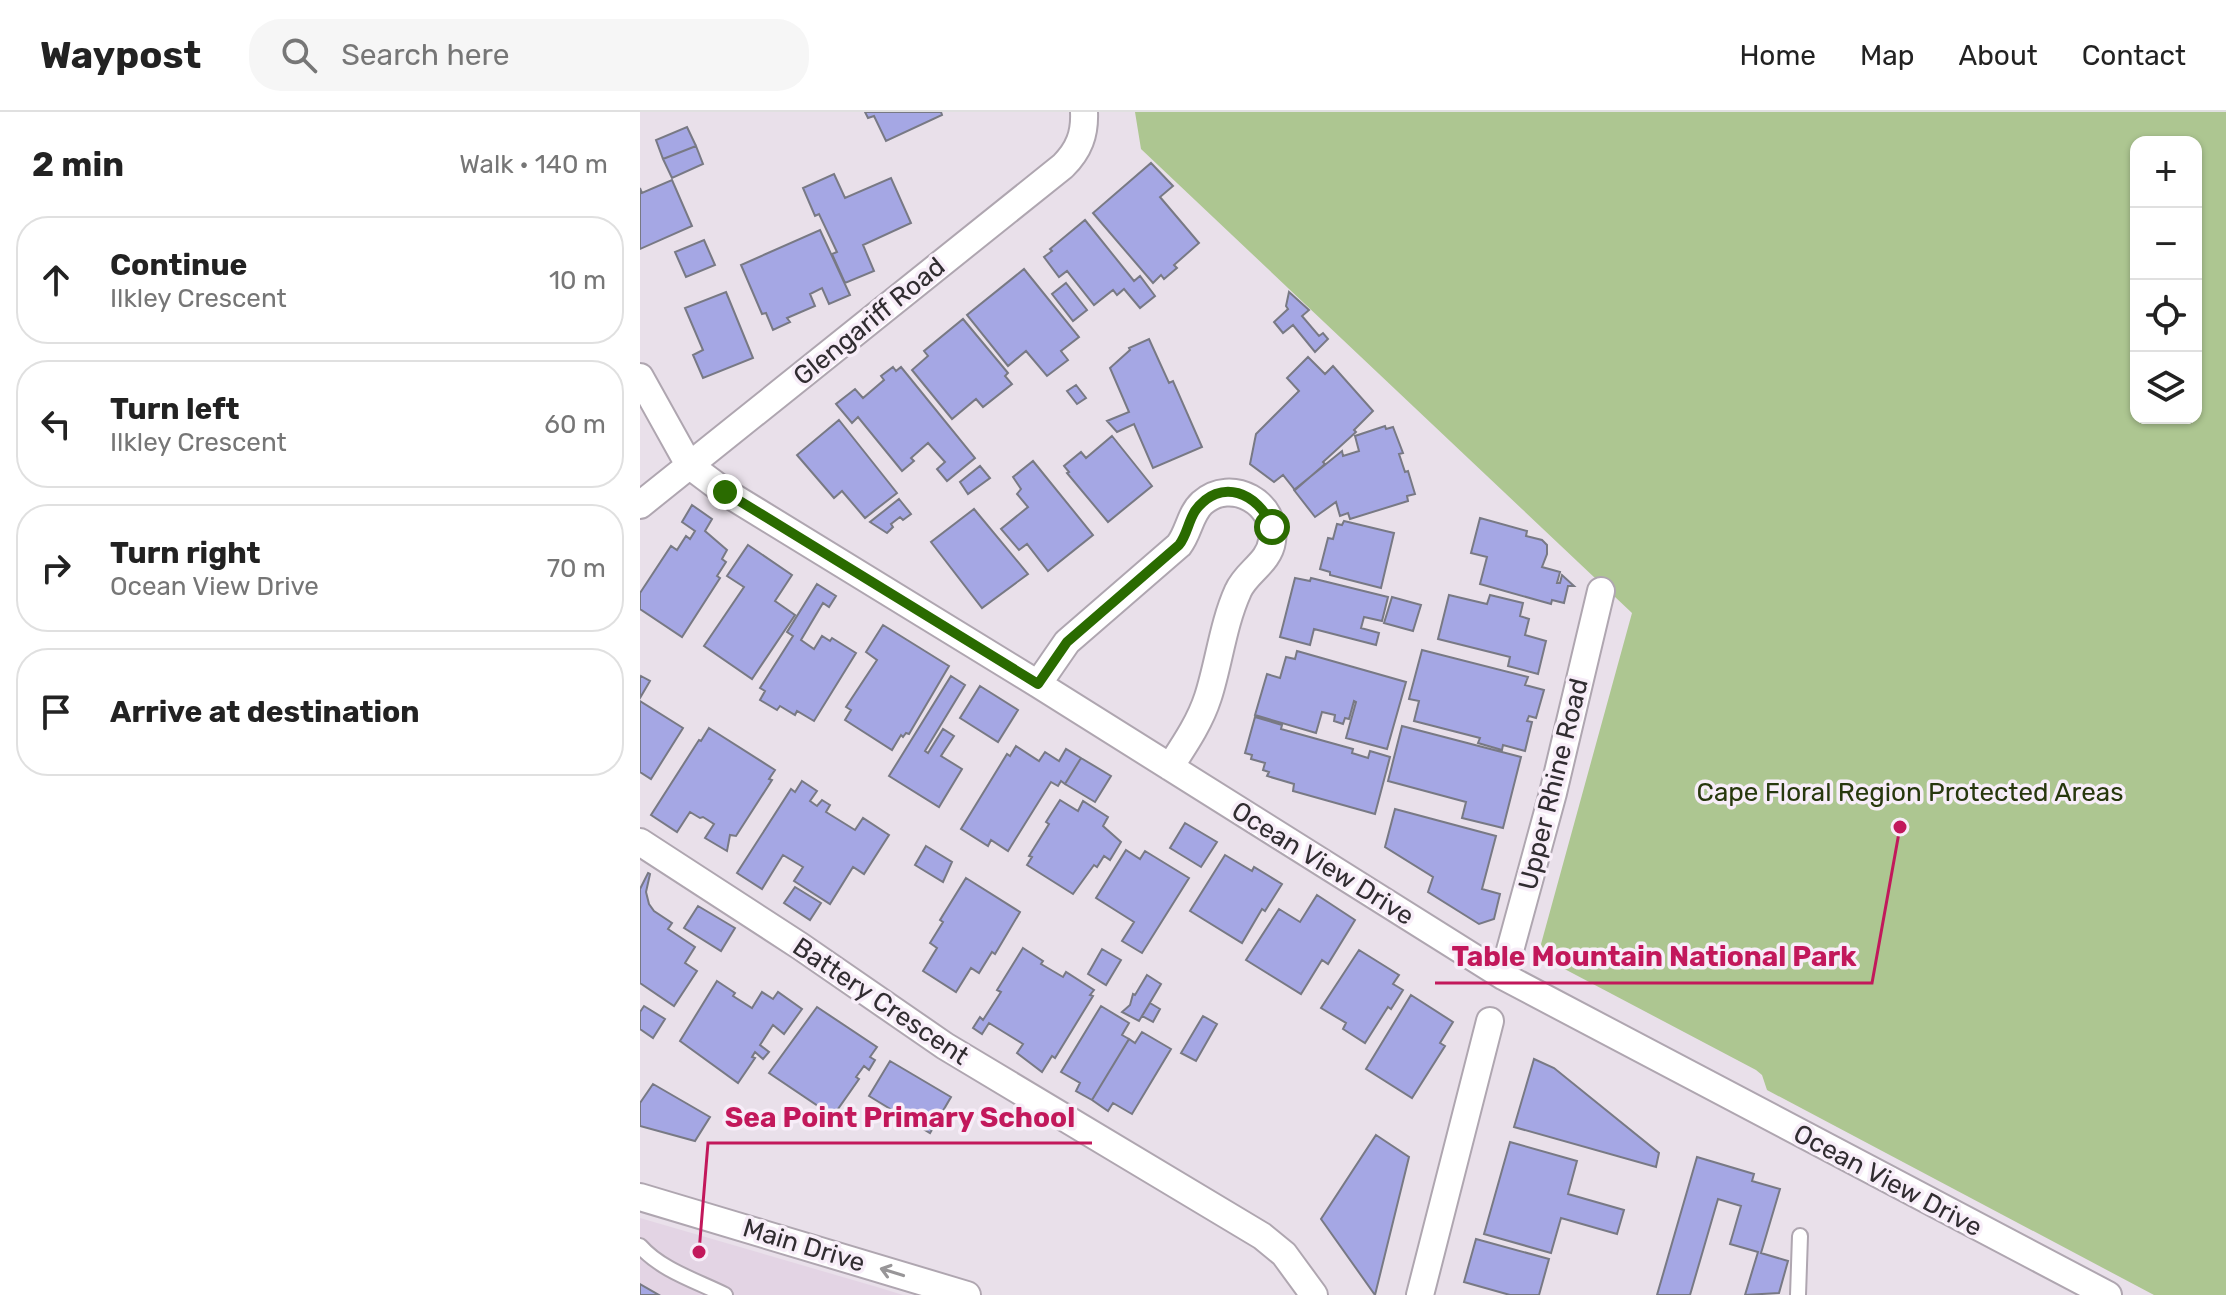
<!DOCTYPE html>
<meta charset="utf-8">
<style>
:root{--surface:#fff;--page:#f6f6f6;--text:#222;--muted:#767676;--line:#e0e0e0}
body{margin:0;font-family:Rubik,sans-serif;background:var(--page);color:var(--text)}
.controls{position:absolute;right:24px;top:24px;display:grid;overflow:hidden;border-radius:16px;box-shadow:0 2px 6px #0004}
.controls button{width:72px;height:72px;display:grid;place-items:center;padding:0;border:0;border-bottom:2px solid var(--line);background:var(--surface);color:var(--text);font:40px sans-serif}
.stop{position:absolute;width:24px;height:24px;margin:-18px;border:6px solid #2a6b00;border-radius:50%;background:#fff}
.stop.end{background:#2a6b00;border-color:#fff;box-shadow:0 2px 8px #0008}
.list{margin:0;padding:0;list-style:none}
h2{display:flex;justify-content:space-between;align-items:center;height:104px;margin:0;padding:0 32px;font-size:34px}
h2 small{font-size:26px;font-weight:400;color:var(--muted)}
.list li{display:grid;grid-template-columns:52px 1fr auto;gap:24px;align-items:center;box-sizing:border-box;height:128px;margin:0 16px 16px;padding:0 16px;border:2px solid var(--line);border-radius:32px}
.list b{display:block;font-size:30px;white-space:nowrap}
.list p{margin:0;font-size:26px;white-space:nowrap;color:var(--muted)}
.list em{font-size:26px;font-style:normal;color:var(--muted)}
.icon{flex:none;width:44px;height:44px;fill:none;stroke:currentColor;stroke-width:2;stroke-linecap:round;stroke-linejoin:round}
.map{position:relative;flex:none;width:1586px;height:1183px;overflow:hidden}
header{display:flex;align-items:center;gap:48px;box-sizing:border-box;height:112px;padding:0 40px;background:var(--surface);border-bottom:2px solid var(--line)}
header strong{font-size:38px}
nav{display:flex;gap:44px;margin-inline-start:auto;font-size:28px}
.search{width:560px;height:72px;background:var(--page);display:flex;align-items:center;gap:20px;box-sizing:border-box;padding:0 28px;border-radius:32px;color:var(--muted);font-size:30px}
main{display:flex}
aside{flex:1;background:var(--surface)}
.map>svg:first-child{display:block}
</style>
<header>
<strong>Waypost</strong>
<div class="search"><svg class="icon" aria-label="search" viewBox="0 0 24 24"><circle cx="10" cy="10" r="6"/><path d="M15 15l6 6"/></svg>Search here</div>
<nav><a>Home</a><a>Map</a><a>About</a><a>Contact</a></nav>
</header>
<main>
<aside>
<h2>2 min<small>Walk · 140 m</small></h2>
<ul class="list">
<li><svg class="icon" aria-label="ahead" viewBox="0 0 24 24"><path d="M12 20V5M6 11l6-6 6 6"/></svg><div><b>Continue</b><p>Ilkley Crescent</p></div><em>10 m</em></li>
<li><svg class="icon" aria-label="left" viewBox="0 0 24 24"><path d="M17 20v-9H6M10 6l-5 5 5 5"/></svg><div><b>Turn left</b><p>Ilkley Crescent</p></div><em>60 m</em></li>
<li><svg class="icon" aria-label="right" viewBox="0 0 24 24"><path d="M7 20v-9h11M14 6l5 5-5 5"/></svg><div><b>Turn right</b><p>Ocean View Drive</p></div><em>70 m</em></li>
<li><svg class="icon" aria-label="arrive" viewBox="0 0 24 24"><path d="M6 21V4h12l-3 4 3 4H6"/></svg><div><b>Arrive at destination</b></div></li>
</ul>
</aside>
<div class="map">
<svg width="1586" height="1183" viewBox="0 0 1586 1183">
<rect width="100%" height="100%" fill="#e9e0ea"/>
<path fill="#e3d4e4" d="M 0,1106 L 237,1175 L 263,1183 L 0,1183 Z"/>
<path fill="#adc691" fill-rule="evenodd" d="M 495,0 L 1586,0 L 1586,1183 L 1514,1183 L 1127,978 L 1122,963 L 1116,958 L 898,843 L 992,501 L 501,37 ZM 1496,30 L 1556,30 L 1556,306 L 1496,306 Z"/>
<path fill="#a5a7e4" stroke="#787984" stroke-width="2" d="M 225,0 L 301,0 L 302,3 L 246,29 L 234,4 L 228,6 Z
M 47,15 L 56,34 L 23,47 L 16,28 Z
M 56,34 L 63,52 L 32,66 L 23,47 Z
M 511,51 L 533,74 L 520,85 L 559,131 L 534,153 L 537,156 L 524,167 L 521,163 L 513,171 L 453,101 Z
M 194,62 L 205,86 L 251,66 L 271,111 L 223,133 L 234,159 L 205,171 L 192,142 L 197,140 L 179,102 L 175,104 L 163,76 Z
M 32,68 L 52,114 L 0,137 L 0,76 L 2,81 Z
M 445,108 L 494,169 L 500,164 L 515,184 L 500,196 L 484,177 L 477,183 L 473,178 L 454,193 L 427,159 L 419,165 L 404,145 L 412,139 L 410,137 Z
M 180,118 L 210,183 L 189,192 L 182,176 L 170,182 L 175,194 L 147,206 L 150,210 L 133,218 L 126,201 L 122,202 L 101,153 Z
M 64,128 L 75,153 L 46,165 L 35,140 Z
M 384,157 L 439,225 L 421,239 L 428,248 L 407,264 L 386,239 L 368,254 L 327,203 Z
M 426,171 L 447,198 L 433,209 L 412,182 Z
M 86,180 L 113,246 L 63,266 L 53,243 L 63,238 L 45,196 Z
M 649,180 L 669,198 L 662,204 L 679,224 L 683,221 L 688,227 L 675,240 L 653,213 L 643,221 L 634,210 L 648,197 L 646,194 Z
M 323,207 L 368,261 L 365,264 L 372,272 L 343,295 L 336,287 L 312,307 L 272,258 L 288,244 L 284,239 Z
M 509,227 L 529,271 L 533,269 L 562,335 L 513,356 L 494,312 L 477,320 L 467,309 L 489,300 L 470,256 L 490,238 L 489,236 Z
M 668,245 L 685,262 L 693,254 L 733,299 L 714,318 L 716,320 L 683,350 L 685,352 L 655,378 L 643,363 L 634,370 L 610,352 L 616,322 L 659,279 L 647,266 Z
M 253,255 L 256,259 L 261,255 L 335,346 L 307,369 L 297,357 L 305,350 L 288,331 L 271,346 L 274,349 L 262,359 L 218,305 L 212,311 L 196,292 L 215,277 L 223,286 L 244,268 L 241,264 Z
M 436,273 L 446,286 L 437,292 L 427,279 Z
M 199,308 L 257,381 L 225,406 L 202,379 L 194,386 L 157,343 Z
M 745,314 L 746,317 L 753,315 L 763,341 L 759,342 L 765,360 L 768,359 L 775,382 L 767,384 L 768,389 L 710,407 L 708,401 L 700,404 L 696,390 L 675,405 L 654,378 L 702,339 L 703,344 L 719,339 L 715,324 Z
M 472,324 L 512,374 L 468,410 L 427,361 L 429,360 L 424,354 L 441,340 L 446,346 Z
M 393,349 L 453,423 L 408,459 L 387,432 L 379,438 L 361,417 L 388,395 L 377,382 L 381,377 L 373,365 Z
M 340,354 L 350,366 L 328,382 L 320,370 Z
M 259,387 L 271,402 L 263,408 L 260,405 L 251,412 L 253,415 L 247,421 L 230,410 Z
M 52,393 L 72,407 L 65,419 L 87,438 L 82,447 L 86,450 L 77,464 L 80,466 L 42,525 L 0,497 L 0,481 L 31,434 L 37,438 L 46,424 L 50,427 L 55,419 L 42,410 Z
M 334,397 L 388,462 L 342,496 L 291,430 Z
M 840,406 L 887,419 L 886,424 L 902,428 L 907,433 L 907,442 L 902,455 L 920,460 L 917,471 L 920,471 L 922,463 L 934,474 L 928,474 L 924,491 L 912,488 L 911,492 L 840,472 L 847,445 L 831,441 Z
M 704,409 L 754,421 L 741,476 L 690,463 L 690,460 L 680,457 L 688,426 L 693,427 L 697,412 L 702,413 Z
M 108,433 L 152,463 L 135,489 L 155,503 L 112,567 L 64,534 L 104,475 L 87,464 Z
M 655,466 L 670,469 L 671,466 L 748,485 L 742,509 L 724,505 L 721,516 L 739,521 L 736,533 L 674,517 L 670,533 L 640,525 Z
M 177,472 L 196,484 L 189,495 L 183,491 L 161,528 L 174,537 L 182,524 L 190,529 L 192,526 L 216,541 L 174,609 L 157,599 L 155,603 L 140,594 L 137,598 L 120,588 L 125,579 L 120,576 L 153,524 L 147,520 Z
M 809,483 L 847,492 L 850,483 L 883,491 L 880,504 L 889,507 L 885,523 L 906,529 L 898,562 L 868,554 L 870,545 L 798,527 Z
M 752,485 L 781,493 L 773,519 L 744,511 Z
M 243,513 L 309,554 L 269,622 L 266,621 L 263,625 L 261,623 L 252,638 L 205,608 L 211,598 L 206,595 L 237,548 L 226,540 Z
M 782,538 L 888,565 L 885,573 L 904,578 L 896,606 L 889,604 L 887,609 L 892,610 L 885,639 L 863,633 L 862,638 L 838,631 L 840,626 L 774,609 L 779,589 L 769,587 Z
M 657,539 L 766,570 L 747,637 L 706,626 L 716,590 L 714,589 L 709,607 L 705,606 L 703,612 L 694,609 L 695,603 L 682,600 L 676,621 L 615,603 L 627,562 L 640,566 L 646,545 L 655,547 Z
M 1,564 L 10,569 L 0,586 L 0,566 Z
M 311,564 L 325,573 L 285,639 L 288,641 L 303,617 L 314,624 L 301,644 L 322,657 L 299,695 L 249,664 Z
M 340,574 L 378,598 L 358,630 L 320,606 Z
M 0,589 L 43,616 L 11,667 L 0,660 Z
M 615,605 L 642,613 L 641,617 L 713,637 L 712,641 L 728,646 L 730,639 L 750,645 L 735,702 L 653,679 L 654,672 L 627,664 L 629,660 L 623,658 L 625,651 L 611,647 L 612,643 L 605,641 Z
M 762,614 L 881,645 L 863,716 L 822,706 L 826,690 L 748,669 Z
M 69,616 L 135,658 L 129,667 L 132,668 L 96,724 L 90,723 L 87,739 L 65,726 L 74,712 L 63,705 L 60,706 L 50,700 L 37,720 L 11,703 L 59,628 L 61,629 Z
M 376,634 L 399,649 L 405,640 L 419,649 L 426,637 L 441,646 L 425,672 L 421,669 L 418,674 L 411,670 L 368,739 L 351,728 L 348,734 L 321,717 L 367,642 L 370,644 Z
M 441,646 L 471,664 L 455,690 L 425,672 Z
M 162,669 L 177,679 L 170,689 L 177,694 L 182,688 L 190,693 L 186,700 L 215,718 L 223,706 L 249,723 L 224,762 L 213,755 L 190,792 L 154,769 L 163,755 L 143,743 L 122,777 L 97,761 L 151,677 L 155,680 Z
M 420,688 L 438,699 L 443,689 L 468,705 L 463,714 L 481,730 L 470,748 L 464,744 L 457,755 L 454,753 L 433,782 L 387,753 L 392,745 L 389,744 L 409,712 L 406,710 Z
M 755,697 L 856,724 L 842,777 L 860,782 L 854,807 L 839,812 L 788,780 L 793,765 L 745,735 Z
M 545,711 L 577,730 L 561,755 L 530,736 Z
M 286,734 L 312,750 L 303,770 L 275,753 Z
M 486,738 L 500,747 L 505,739 L 549,766 L 502,841 L 482,829 L 494,810 L 456,786 Z
M 585,743 L 612,759 L 614,755 L 642,772 L 625,799 L 622,797 L 602,831 L 550,799 Z
M 8,761 L 10,762 L 6,780 L 9,792 L 14,799 L 32,811 L 28,817 L 55,835 L 45,851 L 57,859 L 34,894 L 0,871 L 0,777 Z
M 326,766 L 380,800 L 355,842 L 352,840 L 339,861 L 331,856 L 316,880 L 283,859 L 297,836 L 290,831 L 303,810 L 300,808 Z
M 155,775 L 181,791 L 170,808 L 144,791 Z
M 677,783 L 715,808 L 688,852 L 682,848 L 661,882 L 606,848 L 639,797 L 660,810 Z
M 58,794 L 95,816 L 81,839 L 44,816 Z
M 383,836 L 403,849 L 401,852 L 423,865 L 426,860 L 454,878 L 450,883 L 453,884 L 415,946 L 412,944 L 402,960 L 377,941 L 383,932 L 349,911 L 342,922 L 333,916 L 340,905 L 343,908 L 361,880 L 357,878 Z
M 462,837 L 481,848 L 466,873 L 448,862 Z
M 719,838 L 759,863 L 753,872 L 763,878 L 751,897 L 748,895 L 725,931 L 703,917 L 706,911 L 681,896 Z
M 507,863 L 521,872 L 499,909 L 482,900 L 490,893 L 493,882 L 495,883 Z
M 77,869 L 95,881 L 93,884 L 112,896 L 122,880 L 133,887 L 138,880 L 162,897 L 144,922 L 133,913 L 120,933 L 129,940 L 123,947 L 115,940 L 112,945 L 115,946 L 98,971 L 40,929 Z
M 771,883 L 813,910 L 800,931 L 805,934 L 772,986 L 726,957 Z
M 510,891 L 520,897 L 513,910 L 502,904 Z
M 4,894 L 25,907 L 13,926 L 0,917 L 0,900 Z
M 461,894 L 489,911 L 482,923 L 489,927 L 452,988 L 436,979 L 440,971 L 421,960 Z
M 177,895 L 237,935 L 230,945 L 235,948 L 229,958 L 224,954 L 216,965 L 219,967 L 193,1004 L 129,961 Z
M 563,904 L 577,912 L 556,949 L 541,941 Z
M 502,920 L 531,937 L 492,1002 L 473,991 L 468,999 L 452,988 L 489,927 L 495,931 Z
M 894,947 L 914,956 L 1019,1041 L 1016,1055 L 874,1015 Z
M 250,949 L 311,985 L 290,1021 L 229,984 Z
M 13,972 L 70,1005 L 55,1029 L 0,1014 L 0,991 Z
M 736,1023 L 769,1045 L 735,1183 L 681,1107 Z
M 870,1030 L 937,1049 L 928,1082 L 984,1098 L 977,1122 L 921,1106 L 911,1141 L 844,1122 Z
M 1057,1045 L 1114,1062 L 1112,1069 L 1140,1077 L 1121,1141 L 1148,1149 L 1139,1181 L 1105,1183 L 1118,1140 L 1090,1132 L 1101,1094 L 1078,1087 L 1050,1183 L 1017,1183 Z
M 836,1127 L 909,1147 L 899,1183 L 870,1183 L 824,1170 Z
M 0,1172 L 19,1183 L 0,1183 Z"/>
<g fill="none" stroke-linecap="round" stroke-linejoin="round">
<defs>
<path id="service" d="M 0,1134 C 21,1158 57,1169 85,1183
M 1158,1183 L 1160,1124"/>
<path id="minor" d="M 0,265 L 49,353 L 85,380 L 398,572 L 863,864 L 1468,1183
M 0,393 L 423,54 C 439,38 445,22 444,0
M 398,572 L 427,530 L 539,433 C 549,420 550,402 562,391 C 591,365 638,391 632,429 C 629,451 606,460 598,479 C 583,512 579,551 568,585 C 560,610 545,632 530,655
M 0,730 L 160,834 L 305,934 L 622,1124 L 644,1142 L 674,1183
M 863,864 L 913,681 L 961,479
M 0,1085 L 327,1183
M 780,1183 L 850,909"/>
</defs>
<use href="#service" stroke="#afa6b0" stroke-width="18"/>
<use href="#minor" stroke="#afa6b0" stroke-width="30"/>
<use href="#service" stroke="#fff" stroke-width="14"/>
<use href="#minor" stroke="#fff" stroke-width="26"/>
</g>
<defs><path id="oneway-shaft" d="M-6 0H5M1.5-3L5.5 0L1.5 3" fill="none" stroke-width="1.6" stroke-linecap="round" stroke-linejoin="round" transform="scale(2)"/></defs>
<use stroke="#989698" href="#oneway-shaft" transform="translate(252 1160) rotate(-163)"/>
<g fill="none" stroke-linecap="round" stroke-linejoin="round">
<path stroke="#2a6b00" stroke-width="10" d="M 85,380 L 398,572 L 427,530 L 539,433 C 547,423 548,410 555,399 C 580,364 619,381 632,415"/>
</g>
<g text-anchor="middle" stroke-width="7" stroke-linejoin="round" paint-order="stroke">
<g font-size="26" fill="#312d31" stroke="#f7edf8">
<text transform="translate(229 209) rotate(-39)" y="9">Glengariff Road</text>
<text transform="translate(913 672) rotate(-76)" y="9">Upper Rhine Road</text>
<text transform="translate(683 751) rotate(32)" y="9">Ocean View Drive</text>
<text transform="translate(241 889) rotate(34)" y="9">Battery Crescent</text>
<text transform="translate(1248 1068) rotate(28)" y="9">Ocean View Drive</text>
<text transform="translate(164 1133) rotate(17)" y="9">Main Drive</text>
</g>
<g font-size="26" fill="#27380d" stroke="#f7edf8">
<text x="1270" y="689">Cape Floral Region Protected Areas</text>
</g>
</g>
<path fill="none" stroke="#c2185b" stroke-width="3" d="M1260 715L1232 871H795M59 1140L68 1031H452"/>
<g fill="#c2185b" stroke="#f7edf8" stroke-width="3">
<circle cx="1260" cy="715" r="8"/>
<circle cx="59" cy="1140" r="8"/>
</g>
<g font-size="28" text-anchor="middle" font-weight="bold" fill="#c2185b" stroke="#f7edf8" stroke-width="7" stroke-linejoin="round" paint-order="stroke">
<text x="1014" y="854">Table Mountain National Park</text>
<text x="260" y="1015">Sea Point Primary School</text>
</g>
</svg>
<div class="controls">
<button>+</button>
<button>−</button>
<button><svg class="icon" aria-label="locate" viewBox="0 0 24 24"><circle cx="12" cy="12" r="6"/><path d="M12 2v4M12 18v4M2 12h4M18 12h4"/></svg></button>
<button><svg class="icon" aria-label="layers" viewBox="0 0 24 24"><path d="M12 4l9 5-9 5-9-5zM3 14l9 5 9-5"/></svg></button>
</div>
<div class="stop" style="left:632px;top:415px"></div>
<div class="stop end" style="left:85px;top:380px"></div>
</div>
</main>
